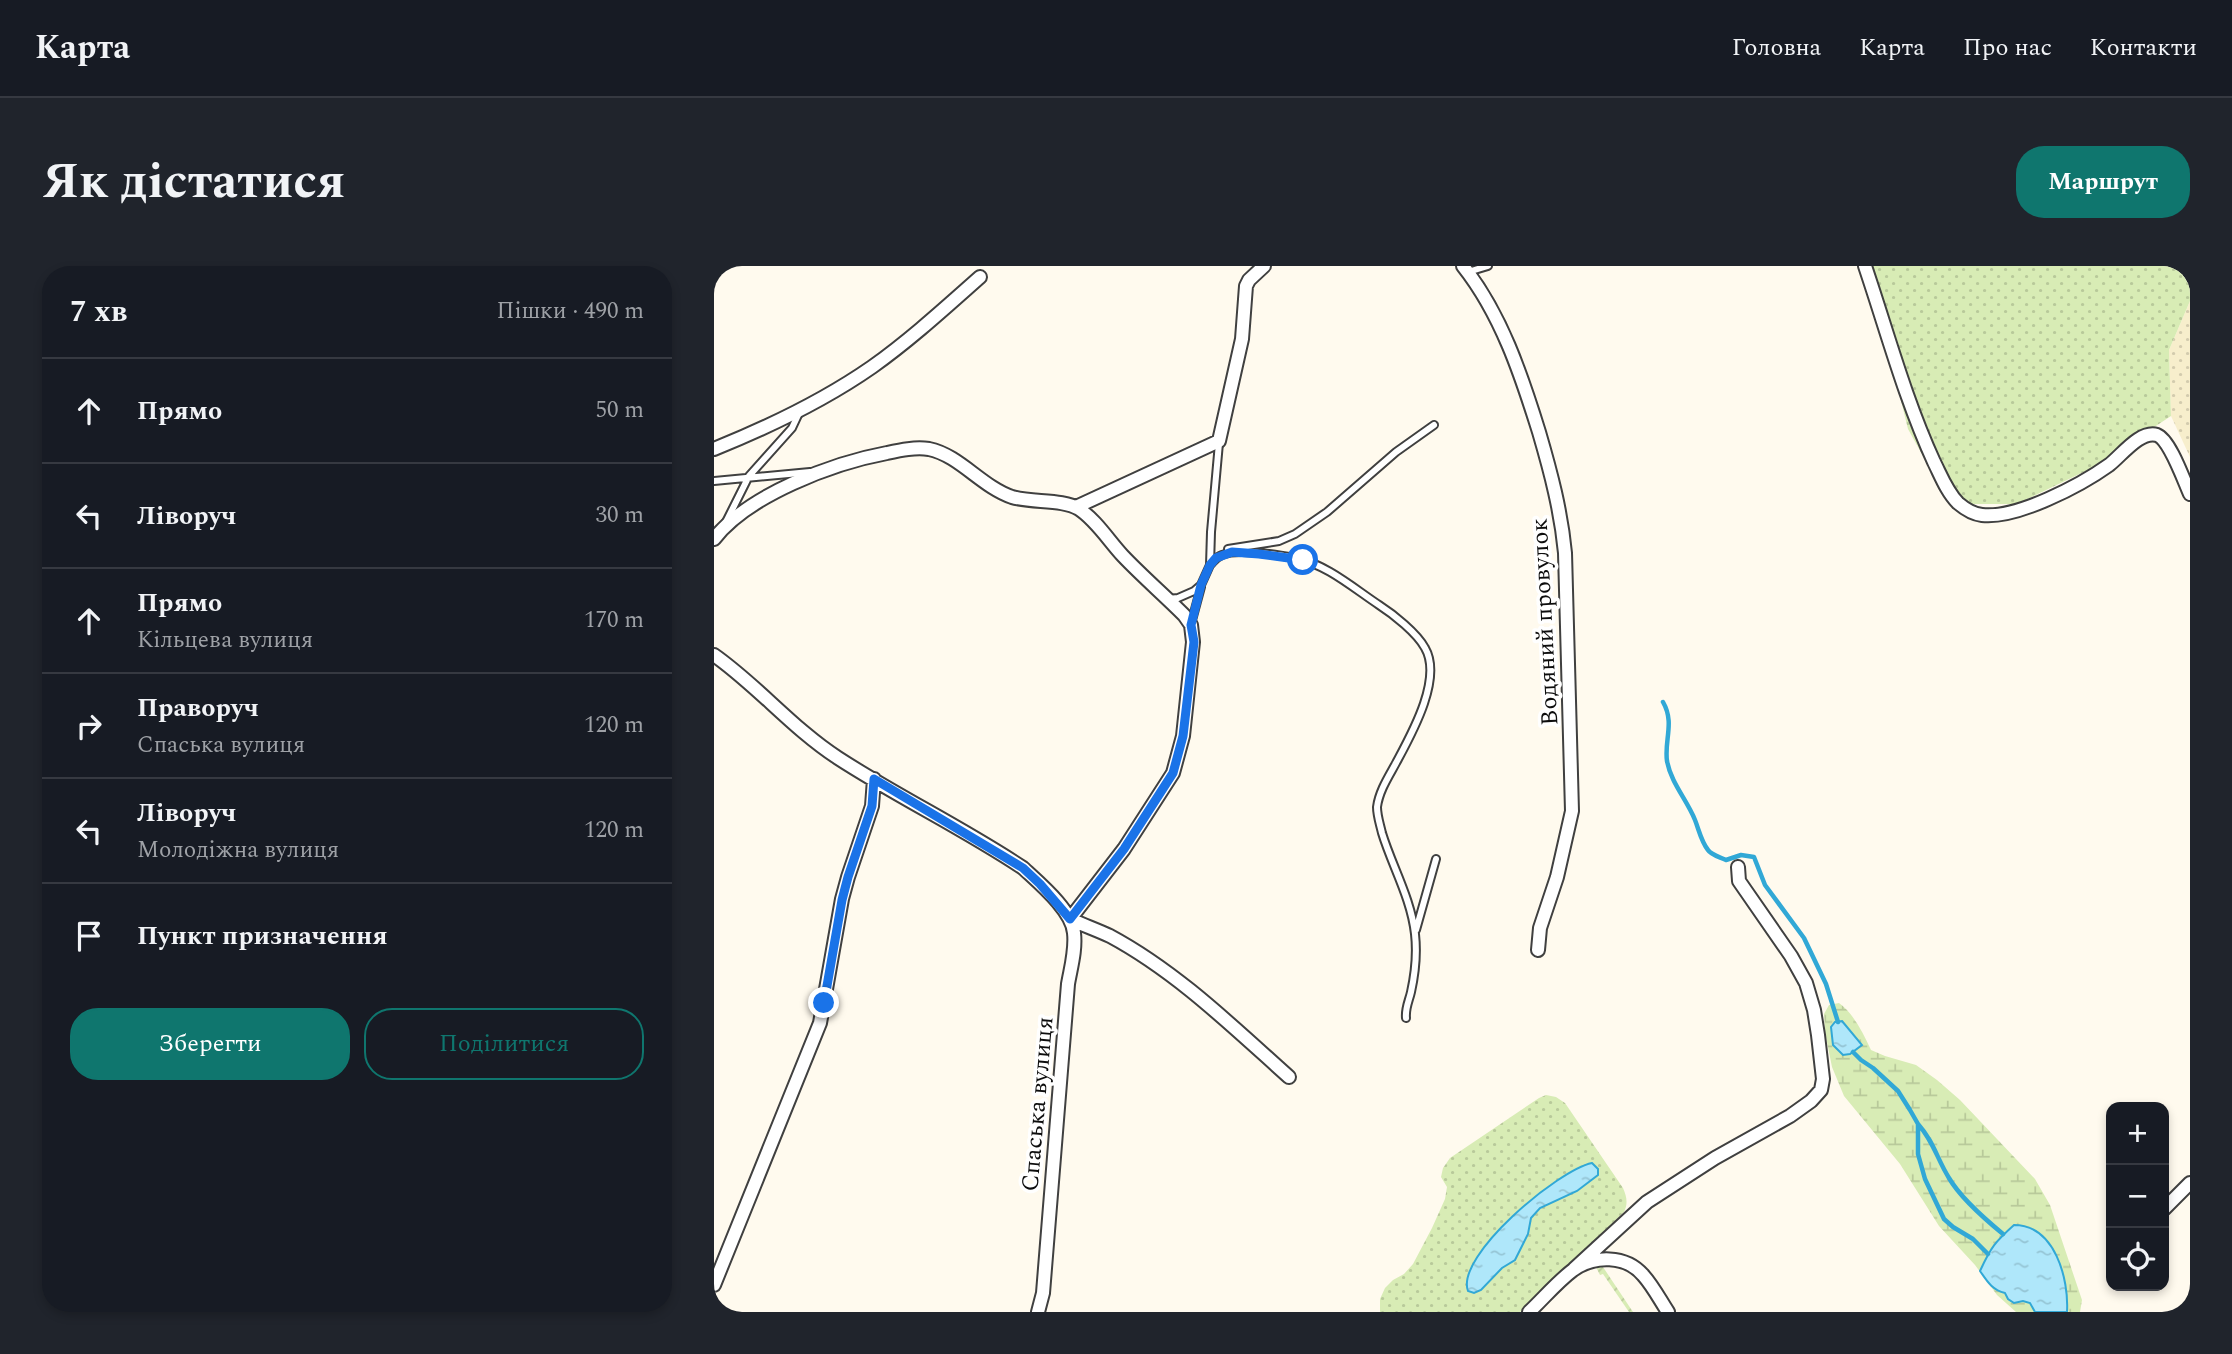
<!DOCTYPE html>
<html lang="uk">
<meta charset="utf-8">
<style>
:root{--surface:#171b24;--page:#20242c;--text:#f1f3f6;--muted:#9ea1a6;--line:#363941;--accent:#0f766e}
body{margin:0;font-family:Spectral,serif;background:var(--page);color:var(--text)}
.controls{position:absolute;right:21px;bottom:21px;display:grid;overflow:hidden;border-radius:14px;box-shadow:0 4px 10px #0003}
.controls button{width:63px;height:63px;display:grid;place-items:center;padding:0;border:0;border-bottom:2px solid var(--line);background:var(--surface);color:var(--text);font:35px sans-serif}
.stop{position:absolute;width:21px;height:21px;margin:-16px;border:5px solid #1a73e8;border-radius:50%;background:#fff}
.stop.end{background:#1a73e8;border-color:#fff;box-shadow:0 2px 7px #0008}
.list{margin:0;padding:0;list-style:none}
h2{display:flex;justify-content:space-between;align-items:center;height:91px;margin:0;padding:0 28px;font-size:30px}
h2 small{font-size:23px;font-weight:400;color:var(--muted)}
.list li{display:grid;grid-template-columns:46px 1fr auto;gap:21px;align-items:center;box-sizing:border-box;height:105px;padding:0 28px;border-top:2px solid var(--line)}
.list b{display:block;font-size:26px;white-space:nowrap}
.list p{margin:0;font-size:23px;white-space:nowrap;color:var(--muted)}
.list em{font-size:23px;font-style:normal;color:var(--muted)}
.actions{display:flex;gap:14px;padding:21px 28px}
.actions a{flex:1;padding:16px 0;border:2px solid var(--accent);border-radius:28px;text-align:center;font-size:24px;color:var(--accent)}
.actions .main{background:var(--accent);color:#fff}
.icon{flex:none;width:38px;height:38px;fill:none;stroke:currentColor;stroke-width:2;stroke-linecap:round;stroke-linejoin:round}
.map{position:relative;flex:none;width:1476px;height:1046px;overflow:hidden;border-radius:28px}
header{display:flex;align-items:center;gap:42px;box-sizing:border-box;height:98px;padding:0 35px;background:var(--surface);border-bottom:2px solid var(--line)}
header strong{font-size:33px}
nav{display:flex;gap:38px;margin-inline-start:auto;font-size:24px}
.intro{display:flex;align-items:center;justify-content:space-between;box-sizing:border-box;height:168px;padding:0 42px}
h1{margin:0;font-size:49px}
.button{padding:18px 32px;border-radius:28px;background:var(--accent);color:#fff;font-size:24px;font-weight:700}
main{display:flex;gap:42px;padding:0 42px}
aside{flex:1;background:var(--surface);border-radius:28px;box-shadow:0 4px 10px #0003}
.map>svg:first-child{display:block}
</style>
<header>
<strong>Карта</strong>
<nav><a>Головна</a><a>Карта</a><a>Про нас</a><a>Контакти</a></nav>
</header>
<div class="intro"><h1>Як дістатися</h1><a class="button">Маршрут</a></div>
<main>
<aside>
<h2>7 хв<small>Пішки · 490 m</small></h2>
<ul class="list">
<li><svg class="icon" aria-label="ahead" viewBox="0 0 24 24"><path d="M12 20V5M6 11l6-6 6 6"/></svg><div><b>Прямо</b></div><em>50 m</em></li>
<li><svg class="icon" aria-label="left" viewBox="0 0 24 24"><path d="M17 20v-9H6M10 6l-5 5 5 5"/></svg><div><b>Ліворуч</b></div><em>30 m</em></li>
<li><svg class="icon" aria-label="ahead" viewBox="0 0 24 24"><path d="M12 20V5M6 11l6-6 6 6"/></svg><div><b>Прямо</b><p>Кільцева вулиця</p></div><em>170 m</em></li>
<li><svg class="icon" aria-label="right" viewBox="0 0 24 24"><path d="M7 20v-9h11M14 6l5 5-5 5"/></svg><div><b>Праворуч</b><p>Спаська вулиця</p></div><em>120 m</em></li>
<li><svg class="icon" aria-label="left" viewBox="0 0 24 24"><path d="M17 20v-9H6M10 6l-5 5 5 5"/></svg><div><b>Ліворуч</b><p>Молодіжна вулиця</p></div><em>120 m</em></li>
<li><svg class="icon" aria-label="arrive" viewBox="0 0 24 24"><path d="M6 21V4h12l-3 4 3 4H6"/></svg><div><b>Пункт призначення</b></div></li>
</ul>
<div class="actions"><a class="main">Зберегти</a><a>Поділитися</a></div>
</aside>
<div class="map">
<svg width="1476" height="1046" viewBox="0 0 1476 1046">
<defs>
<pattern id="farmland-dots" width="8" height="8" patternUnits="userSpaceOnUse" patternTransform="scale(1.75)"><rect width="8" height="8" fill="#f7eecc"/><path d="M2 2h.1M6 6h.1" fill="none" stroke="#d3cbae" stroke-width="1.8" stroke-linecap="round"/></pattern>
<pattern id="grass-dots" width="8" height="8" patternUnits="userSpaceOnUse" patternTransform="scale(1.75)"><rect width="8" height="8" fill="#d8ecb5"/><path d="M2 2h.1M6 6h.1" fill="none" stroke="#b8c99a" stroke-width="1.8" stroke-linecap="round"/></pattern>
<pattern id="wetland-marsh" width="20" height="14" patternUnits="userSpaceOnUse" patternTransform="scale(1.75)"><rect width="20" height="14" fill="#d8ecb5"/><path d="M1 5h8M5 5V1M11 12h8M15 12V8" fill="none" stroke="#b8c99a"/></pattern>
<pattern id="garden-furrows" width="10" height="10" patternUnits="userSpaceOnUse" patternTransform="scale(1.75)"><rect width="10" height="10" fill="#d8ecb5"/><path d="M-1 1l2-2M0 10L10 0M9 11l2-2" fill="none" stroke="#b8c99a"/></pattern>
<pattern id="water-ripples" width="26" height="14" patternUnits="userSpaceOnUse" patternTransform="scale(1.75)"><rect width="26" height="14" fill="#afe7fa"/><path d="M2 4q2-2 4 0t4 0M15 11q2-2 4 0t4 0" fill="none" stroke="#95c5d5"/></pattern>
</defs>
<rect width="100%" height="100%" fill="#fffaee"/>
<path fill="url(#farmland-dots)" d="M 1476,35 L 1476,191 L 1457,150 L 1455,84 Z"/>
<path fill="url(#grass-dots)" d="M 1154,0 L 1476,0 L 1476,35 L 1455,84 L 1457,150 L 1378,202 L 1303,238 L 1255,238 L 1225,219 L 1194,163 Z
M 832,829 L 842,831 L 851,837 L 909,922 C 913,931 914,938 910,946 L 806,1046 L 666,1046 L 666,1033 L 671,1022 L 679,1014 L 690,1008 L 699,998 L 718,962 L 731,933 L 733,921 L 727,911 L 729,902 L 736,892 L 825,832 Z"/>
<path fill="url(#wetland-marsh)" d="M 1125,737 C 1140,748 1149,767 1157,784 L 1171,790 L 1202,799 L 1223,814 L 1246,834 L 1321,913 L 1336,939 L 1368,1034 L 1366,1046 L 1302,1046 L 1283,1029 L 1261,999 L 1225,960 L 1186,898 L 1130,830 L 1118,801 L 1111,766 L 1110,748 L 1115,739 Z"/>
<path fill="url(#garden-furrows)" d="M 889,1001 L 919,1046 L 915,1046 L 889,1008 L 886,1009 L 882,1001 Z"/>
<path fill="url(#water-ripples)" stroke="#31a8d6" stroke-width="2" d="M 1128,755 L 1148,779 L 1136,788 L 1129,789 L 1119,779 L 1117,761 L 1121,756 Z
M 878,897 L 884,903 L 884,909 L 863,925 L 826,942 L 817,952 L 814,968 L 801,994 L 788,1002 L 767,1024 L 760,1027 L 754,1025 C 741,990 844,904 878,897 Z
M 1300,959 C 1341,959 1355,1013 1353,1046 L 1321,1046 L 1316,1037 L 1309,1035 L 1300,1037 L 1294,1033 L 1291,1027 C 1278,1024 1273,1015 1266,1005 C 1277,981 1281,976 1300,959 Z"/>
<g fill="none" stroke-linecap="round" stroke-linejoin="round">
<path stroke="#31a8d6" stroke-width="4.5" d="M 949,436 C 961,457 950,474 953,495 C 957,517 973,534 981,554 C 985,564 987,575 994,584 C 997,589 1006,591 1012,594 L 1027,589 L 1040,591 L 1051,619 L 1090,672 L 1112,718 L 1124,756
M 1139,786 L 1147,794 L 1159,802 L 1184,825 L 1196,844 L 1204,858 L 1204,888 L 1211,913 L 1230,953 L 1239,961 L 1259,973 L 1274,988
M 1204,858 C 1220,876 1223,893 1235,912 C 1246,931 1272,954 1289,968"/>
<defs>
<path id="lane" d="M 754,6 L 774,0
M 0,215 L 96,206
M 12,256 L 35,210 L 78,162 L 85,147
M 514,283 L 565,275 L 581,268 L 613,246 L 682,186 L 720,159
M 496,299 C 500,295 502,291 508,289 C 524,282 564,289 582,292 C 613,299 638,321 665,339 C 679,348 703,367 711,382 C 729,413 697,469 682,497 C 675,510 665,525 663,541 C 663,550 666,558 668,567 C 678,600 697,632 701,668 C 703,686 701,708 697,726 C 695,735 691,742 692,752
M 454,333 L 464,332 L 480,325 L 487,319 L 496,299 L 497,266 L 505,177
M 477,358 L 487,321
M 702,664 L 722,593"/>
<path id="street" d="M 749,0 C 787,48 807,108 825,166 C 837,207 847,245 851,287 L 858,545 L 843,611 L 826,662 L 824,684
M 1151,0 C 1173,65 1191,133 1220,196 C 1227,210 1233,226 1244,237 C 1251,243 1259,248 1268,249 C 1303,253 1367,219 1395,199 C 1407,190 1426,164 1443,169 C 1456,174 1470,215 1476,228
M 0,183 C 52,162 112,133 158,101 C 196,74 231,42 266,11
M 362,241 L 505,175 L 528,73 L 532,20 L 535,14 L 550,0
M 0,273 C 34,229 119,197 173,187 C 187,184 201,181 215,183 C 245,189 268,221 298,231 C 318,237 349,233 365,243 C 382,254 395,275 409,290 C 428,310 450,329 470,349 L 477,359 L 479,376 L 469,470 L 459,507 L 410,583 L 356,653 C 369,659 383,664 396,670 C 463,706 519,761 575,811
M 0,389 C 44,420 78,462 124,492 C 184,531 249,562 309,602 C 325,617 358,644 360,667 C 362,684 357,701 354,718 L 329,1027 L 324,1046
M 1450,943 L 1476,917
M 860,1003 L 933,936 L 1001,892 L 1076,850 L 1097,835 L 1107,824 L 1109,813 L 1104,769 L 1100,744 L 1092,717 L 1077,690 L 1025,615 L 1024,601
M 0,1019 L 106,757 L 128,633 L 134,611 L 158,540 L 160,513
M 815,1046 C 829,1033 843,1016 859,1004 C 880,989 912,989 929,1009 C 939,1020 946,1034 954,1046"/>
</defs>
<use href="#lane" stroke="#404040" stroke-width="10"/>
<use href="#street" stroke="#404040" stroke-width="16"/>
<use href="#lane" stroke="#fff" stroke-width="6"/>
<use href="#street" stroke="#fff" stroke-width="12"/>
</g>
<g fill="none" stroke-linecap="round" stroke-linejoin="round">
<path stroke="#1a73e8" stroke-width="9" d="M 110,737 L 128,634 L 134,611 L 158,540 L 160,513 L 309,602 L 326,618 L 356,653 L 410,583 L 459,507 L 469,470 L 480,376 L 477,359 L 487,319 L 496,299 L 502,292 L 518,286 L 545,288 L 589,294"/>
</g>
<g text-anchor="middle" stroke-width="7" stroke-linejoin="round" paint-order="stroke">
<g font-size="24" fill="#0d0d0d" stroke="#fff">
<text transform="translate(830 356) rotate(-93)" y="8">Водяний провулок</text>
<text transform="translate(323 838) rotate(-85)" y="8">Спаська вулиця</text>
</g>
</g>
</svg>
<div class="controls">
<button>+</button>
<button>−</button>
<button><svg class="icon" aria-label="locate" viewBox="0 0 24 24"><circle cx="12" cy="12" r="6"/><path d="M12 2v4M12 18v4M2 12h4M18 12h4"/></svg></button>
</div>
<div class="stop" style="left:589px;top:294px"></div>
<div class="stop end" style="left:110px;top:737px"></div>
</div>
</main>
